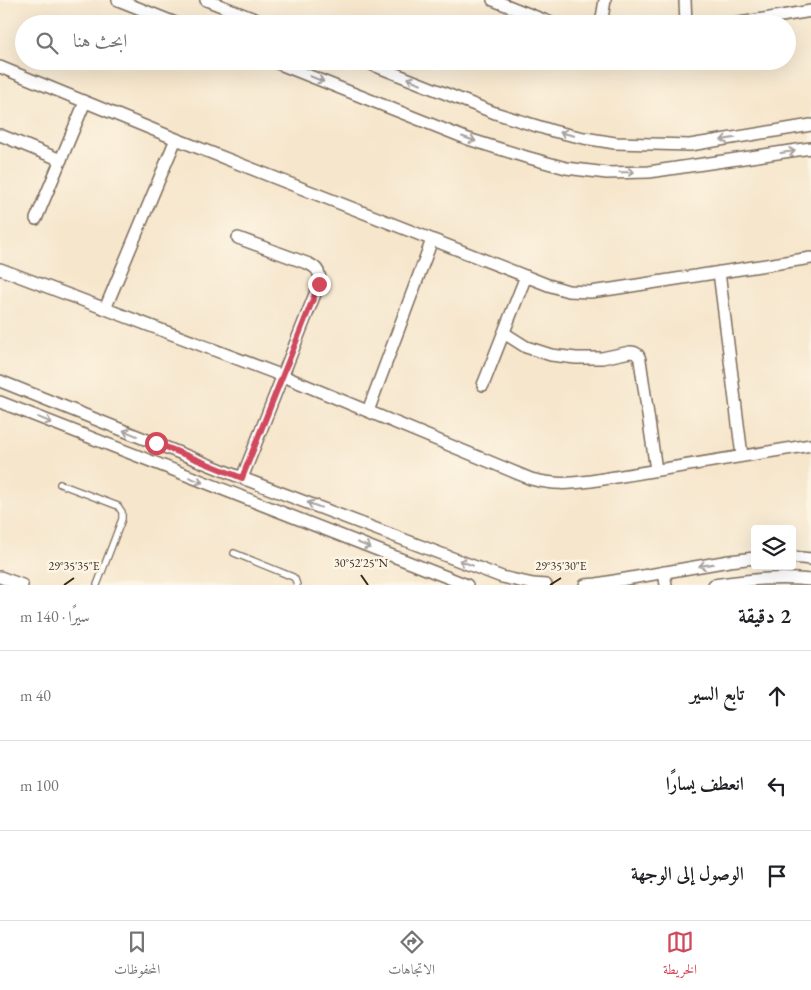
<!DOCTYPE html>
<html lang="ar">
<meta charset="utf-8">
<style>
:root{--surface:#fff;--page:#f6f6f6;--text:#202124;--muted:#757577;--line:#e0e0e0;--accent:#d1495b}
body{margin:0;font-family:"EB Garamond",Amiri,serif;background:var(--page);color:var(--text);direction:rtl}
.controls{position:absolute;right:15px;bottom:15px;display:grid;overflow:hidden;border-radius:5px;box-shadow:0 5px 20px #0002}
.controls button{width:45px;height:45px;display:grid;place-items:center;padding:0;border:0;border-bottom:1px solid var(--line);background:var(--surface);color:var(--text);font:25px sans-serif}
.stop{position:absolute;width:15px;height:15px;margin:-11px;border:4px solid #d1495b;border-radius:50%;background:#fff}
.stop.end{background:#d1495b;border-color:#fff;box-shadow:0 1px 5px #0008}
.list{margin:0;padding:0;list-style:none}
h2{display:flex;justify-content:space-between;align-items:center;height:65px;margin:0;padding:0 20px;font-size:21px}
h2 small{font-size:16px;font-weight:400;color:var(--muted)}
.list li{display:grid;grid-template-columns:32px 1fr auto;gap:15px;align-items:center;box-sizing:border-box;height:90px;padding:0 20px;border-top:1px solid var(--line)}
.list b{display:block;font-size:19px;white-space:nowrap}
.list em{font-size:16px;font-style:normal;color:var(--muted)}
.icon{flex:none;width:28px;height:28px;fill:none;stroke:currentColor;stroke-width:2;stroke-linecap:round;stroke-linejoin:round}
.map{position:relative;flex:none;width:811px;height:585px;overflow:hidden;direction:ltr}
.search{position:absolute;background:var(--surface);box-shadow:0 5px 20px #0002;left:15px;right:15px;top:15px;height:55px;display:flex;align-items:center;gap:12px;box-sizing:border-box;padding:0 18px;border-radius:28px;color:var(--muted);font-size:19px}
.sheet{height:335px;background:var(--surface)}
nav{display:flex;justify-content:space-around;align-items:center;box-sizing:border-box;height:70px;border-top:1px solid var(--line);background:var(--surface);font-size:14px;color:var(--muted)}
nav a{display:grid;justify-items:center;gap:2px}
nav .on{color:var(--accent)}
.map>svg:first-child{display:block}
</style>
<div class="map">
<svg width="811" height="585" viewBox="0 0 811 585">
<rect width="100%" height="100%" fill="#fcf5e5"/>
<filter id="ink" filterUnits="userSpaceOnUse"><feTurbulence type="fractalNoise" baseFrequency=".02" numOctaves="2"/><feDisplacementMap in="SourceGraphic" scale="10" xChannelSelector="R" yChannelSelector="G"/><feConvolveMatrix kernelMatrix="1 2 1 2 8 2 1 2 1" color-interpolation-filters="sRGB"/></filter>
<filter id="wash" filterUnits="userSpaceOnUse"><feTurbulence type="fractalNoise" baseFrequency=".0096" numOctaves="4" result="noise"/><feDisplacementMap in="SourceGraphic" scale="20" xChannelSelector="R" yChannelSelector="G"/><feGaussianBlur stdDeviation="1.12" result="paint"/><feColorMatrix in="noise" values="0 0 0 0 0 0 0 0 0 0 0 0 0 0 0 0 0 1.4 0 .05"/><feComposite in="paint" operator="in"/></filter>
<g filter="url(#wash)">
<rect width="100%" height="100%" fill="#f6e6cc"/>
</g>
<g filter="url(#ink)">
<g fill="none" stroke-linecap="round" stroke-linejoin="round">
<defs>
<path id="service" d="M 60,484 L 118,506 L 122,512 L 122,519 L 97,585
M 234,553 L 293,577 L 295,579 L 297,585"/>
<path id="minor" d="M 118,0 L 178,24
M 206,0 L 267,24
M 493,0 L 554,24
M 685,0 L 686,24
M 601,24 L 605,0
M 734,24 L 811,11
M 272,61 L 468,139 L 526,157 L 566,168 L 607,173 L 649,172 L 811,148
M 363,61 L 495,113 L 553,131 L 584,138 L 615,143 L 690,145 L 811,125
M 0,67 L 176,139 L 548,285 L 568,291 L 590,292 L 612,289 L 811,258
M 0,135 L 61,160
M 36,219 L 85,102
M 238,238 L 309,264 C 318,268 321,274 319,284 L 242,478
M 0,269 L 283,376 L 531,479 C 554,485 568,484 591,481 L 811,445
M 719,272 L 742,456
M 105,309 L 176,139
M 504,333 L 526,347 L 551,355 L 576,358 L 602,358 L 630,352 C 636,352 639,355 640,360 L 656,470
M 0,381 L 242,478 L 502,577 L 533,584 L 546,585
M 483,385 L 526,276
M 0,402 L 467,585
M 368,411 L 432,240
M 792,557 L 811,559
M 664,572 L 666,585
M 0,577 L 22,585
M 585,585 L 597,584 L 729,561 L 755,558
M 714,585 C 746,580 779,576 811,580"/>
</defs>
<use href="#service" stroke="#7c6c5b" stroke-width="8"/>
<use href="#minor" stroke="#7c6c5b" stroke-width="14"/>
<use href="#service" stroke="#fff" stroke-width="5.5"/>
<use href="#minor" stroke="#fff" stroke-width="11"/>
</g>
<defs><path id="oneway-shaft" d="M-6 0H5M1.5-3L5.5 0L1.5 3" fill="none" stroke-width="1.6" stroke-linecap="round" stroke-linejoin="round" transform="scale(1.25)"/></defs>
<g stroke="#a79f9a">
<use href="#oneway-shaft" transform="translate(317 79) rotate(22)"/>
<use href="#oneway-shaft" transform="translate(414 81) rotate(-159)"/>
<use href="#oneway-shaft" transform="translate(567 134) rotate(-166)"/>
<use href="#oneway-shaft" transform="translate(469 139) rotate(19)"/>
<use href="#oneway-shaft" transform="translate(728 139) rotate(171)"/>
<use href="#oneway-shaft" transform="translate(788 152) rotate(-8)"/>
<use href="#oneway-shaft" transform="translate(627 172) rotate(-1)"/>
<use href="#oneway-shaft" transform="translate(45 420) rotate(22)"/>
<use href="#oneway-shaft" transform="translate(130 433) rotate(-158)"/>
<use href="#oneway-shaft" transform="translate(196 480) rotate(22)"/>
<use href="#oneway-shaft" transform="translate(314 505) rotate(-159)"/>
<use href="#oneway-shaft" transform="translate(364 545) rotate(21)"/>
<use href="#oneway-shaft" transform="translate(466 563) rotate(-159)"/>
<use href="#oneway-shaft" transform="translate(706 565) rotate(170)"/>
</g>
</g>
<g fill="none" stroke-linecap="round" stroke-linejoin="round" filter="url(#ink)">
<path stroke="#d1495b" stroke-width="6" d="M 156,443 L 242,478 L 319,284"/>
</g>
<path fill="none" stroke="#3b2a1e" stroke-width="2" d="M 361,575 L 368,585M 64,585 L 74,578M 550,585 L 561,578"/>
<g font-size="12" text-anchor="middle" fill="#3b2a1e" stroke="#fcf5e5" stroke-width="5" stroke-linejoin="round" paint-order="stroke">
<text x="361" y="567">30°52'25"N</text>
<text x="74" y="570">29°35'35"E</text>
<text x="561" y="570">29°35'30"E</text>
</g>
</svg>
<div class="controls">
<button><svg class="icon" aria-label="layers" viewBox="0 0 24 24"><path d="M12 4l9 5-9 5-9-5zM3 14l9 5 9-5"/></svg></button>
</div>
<div class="stop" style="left:156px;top:443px"></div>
<div class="stop end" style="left:319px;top:284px"></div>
<div class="search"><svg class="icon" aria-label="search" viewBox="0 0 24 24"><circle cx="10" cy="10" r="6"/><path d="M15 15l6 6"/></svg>ابحث هنا</div>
</div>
<section class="sheet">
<h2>2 دقيقة<small>سيرًا · 140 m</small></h2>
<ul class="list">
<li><svg class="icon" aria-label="ahead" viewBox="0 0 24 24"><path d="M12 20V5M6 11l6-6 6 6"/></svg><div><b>تابع السير</b></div><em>40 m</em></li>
<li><svg class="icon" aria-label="left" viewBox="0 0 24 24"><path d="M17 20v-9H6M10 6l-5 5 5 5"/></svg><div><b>انعطف يسارًا</b></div><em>100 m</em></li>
<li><svg class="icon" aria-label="arrive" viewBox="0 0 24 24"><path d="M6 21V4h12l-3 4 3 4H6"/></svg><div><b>الوصول إلى الوجهة</b></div></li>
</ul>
</section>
<nav>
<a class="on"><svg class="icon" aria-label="map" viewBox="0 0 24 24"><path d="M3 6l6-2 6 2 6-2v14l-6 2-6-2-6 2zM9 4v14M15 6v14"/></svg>الخريطة</a>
<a><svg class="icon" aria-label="directions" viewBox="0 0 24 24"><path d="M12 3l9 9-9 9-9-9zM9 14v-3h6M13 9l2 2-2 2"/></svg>الاتجاهات</a>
<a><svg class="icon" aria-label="saved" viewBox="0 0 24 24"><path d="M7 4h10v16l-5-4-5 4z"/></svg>المحفوظات</a>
</nav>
